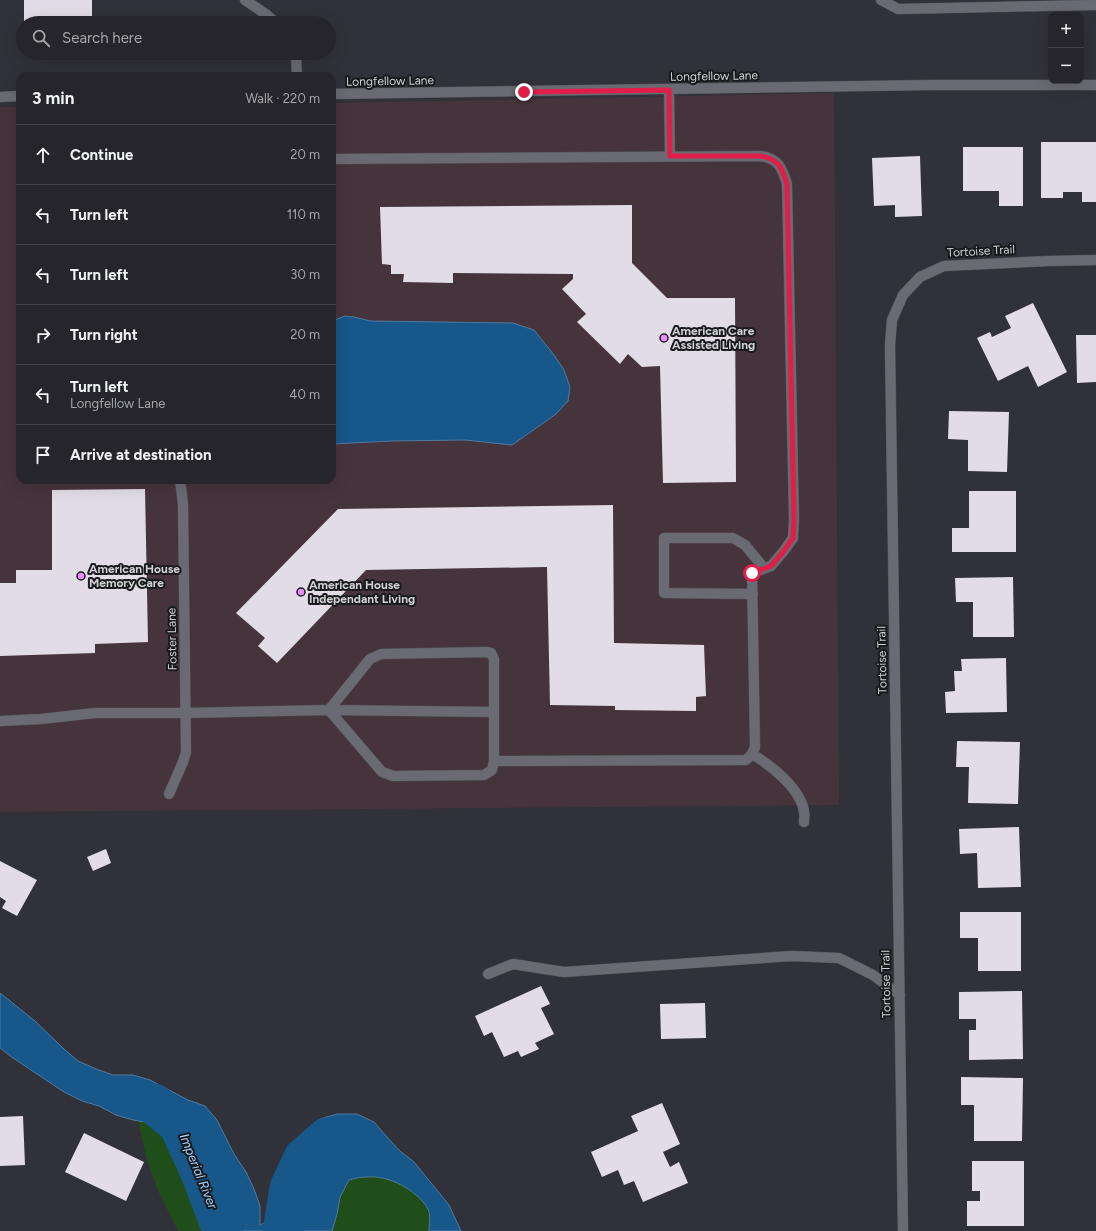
<!DOCTYPE html>
<meta charset="utf-8">
<style>
:root{--surface:#25252b;--page:#313137;--text:#f1f3f6;--muted:#a3a5a9;--line:#424247}
body{margin:0;font-family:Figtree,sans-serif;background:var(--page);color:var(--text)}
.controls{position:absolute;right:12px;top:12px;display:grid;overflow:hidden;border-radius:8px;box-shadow:0 4px 16px #0002}
.controls button{width:36px;height:36px;display:grid;place-items:center;padding:0;border:0;border-bottom:1px solid var(--line);background:var(--surface);color:var(--text);font:20px sans-serif}
.stop{position:absolute;width:12px;height:12px;margin:-9px;border:3px solid #e11d48;border-radius:50%;background:#fff}
.stop.end{background:#e11d48;border-color:#fff;box-shadow:0 1px 4px #0008}
.list{margin:0;padding:0;list-style:none}
h2{display:flex;justify-content:space-between;align-items:center;height:52px;margin:0;padding:0 16px;font-size:17px}
h2 small{font-size:13px;font-weight:400;color:var(--muted)}
.list li{display:grid;grid-template-columns:26px 1fr auto;gap:12px;align-items:center;box-sizing:border-box;height:60px;padding:0 16px;border-top:1px solid var(--line)}
.list b{display:block;font-size:15px;white-space:nowrap}
.list p{margin:0;font-size:13px;white-space:nowrap;color:var(--muted)}
.list em{font-size:13px;font-style:normal;color:var(--muted)}
.icon{flex:none;width:22px;height:22px;fill:none;stroke:currentColor;stroke-width:2;stroke-linecap:round;stroke-linejoin:round}
.map{position:relative;flex:none;width:1096px;height:1231px;overflow:hidden}
.search{position:absolute;background:var(--surface);box-shadow:0 4px 16px #0002;left:16px;top:16px;width:320px;height:44px;display:flex;align-items:center;gap:10px;box-sizing:border-box;padding:0 14px;border-radius:22px;color:var(--muted);font-size:15px}
.panel{position:absolute;background:var(--surface);box-shadow:0 4px 16px #0002;left:16px;top:72px;width:320px;height:412px;border-radius:12px}
.map>svg:first-child{display:block}
</style>
<div class="map">
<svg width="1096" height="1231" viewBox="0 0 1096 1231">
<rect width="100%" height="100%" fill="#313139"/>
<path fill="#46343d" d="M 834,93 L 839,805 L 0,812 L 0,107 L 20,107 L 20,480 L 332,480 L 332,103 Z"/>
<path fill="#204e1a" d="M 138,1121 L 151,1123 L 171,1140 L 188,1146 L 202,1157 L 214,1172 L 217,1189 L 217,1231 L 178,1231 L 159,1193 L 147,1160 Z
M 369,1176 L 386,1179 L 403,1185 L 417,1196 L 429,1210 L 429,1231 L 332,1231 L 337,1214 L 340,1197 L 349,1180 Z"/>
<path fill="#185789" stroke="#4f7ba0" d="M 345,316 L 354,317 L 370,321 L 513,323 L 534,330 L 554,355 L 564,370 L 570,387 L 568,401 L 556,414 L 512,445 L 465,440 L 392,441 L 332,444 L 332,321 Z
M 0,993 L 35,1021 L 64,1049 L 78,1061 L 96,1069 L 113,1075 L 133,1075 L 150,1080 L 188,1100 L 205,1106 L 217,1120 L 234,1154 L 246,1172 L 254,1189 L 260,1206 L 260,1225 L 277,1217 L 300,1188 L 303,1171 L 308,1154 L 311,1137 L 320,1119 L 337,1114 L 357,1114 L 374,1122 L 386,1136 L 400,1151 L 414,1162 L 449,1205 L 461,1231 L 429,1231 C 429,1225 431,1214 428,1209 C 417,1190 389,1175 367,1177 C 361,1177 355,1178 349,1180 L 340,1197 L 337,1214 L 332,1231 L 217,1231 L 217,1189 L 214,1172 L 202,1157 L 188,1146 L 171,1140 L 151,1123 L 133,1120 L 116,1115 L 99,1106 L 82,1101 L 64,1092 L 13,1058 L 0,1048 Z"/>
<g fill="none" stroke-linecap="round" stroke-linejoin="round">
<path stroke="#185789" stroke-width="41" d="M 154,1104 L 179,1124 L 202,1175 L 223,1231
M 283,1231 L 290,1188 L 304,1158 L 327,1138 L 359,1140"/>
</g>
<path fill="#e1dce5" d="M 24,0 L 92,0 L 92,23 L 24,23 Z
M 1041,142 L 1096,142 L 1096,202 L 1082,202 L 1082,192 L 1063,192 L 1063,198 L 1041,198 Z
M 963,147 L 1023,147 L 1023,206 L 999,206 L 999,191 L 963,191 Z
M 920,156 L 922,216 L 895,217 L 895,205 L 874,206 L 872,158 Z
M 632,205 L 632,263 L 667,298 L 735,298 L 736,482 L 663,483 L 660,366 L 642,367 L 628,354 L 620,364 L 577,322 L 586,314 L 562,289 L 573,279 L 573,274 L 453,273 L 453,283 L 403,282 L 404,274 L 391,274 L 391,265 L 382,264 L 380,207 Z
M 1033,303 L 1067,372 L 1038,387 L 1028,366 L 998,381 L 977,338 L 990,332 L 992,337 L 1011,328 L 1005,316 Z
M 1076,335 L 1096,335 L 1096,382 L 1077,383 Z
M 949,411 L 1009,412 L 1007,472 L 968,471 L 968,440 L 948,439 Z
M 145,489 L 148,642 L 95,644 L 95,653 L 0,656 L 0,583 L 16,583 L 16,570 L 52,570 L 52,490 Z
M 969,491 L 1016,491 L 1016,552 L 952,552 L 952,528 L 969,528 Z
M 613,505 L 614,643 L 704,645 L 706,696 L 696,697 L 696,711 L 615,710 L 615,706 L 550,705 L 547,567 L 366,570 L 277,663 L 258,646 L 265,638 L 236,613 L 338,509 Z
M 1013,577 L 1014,637 L 973,637 L 973,602 L 956,602 L 955,578 Z
M 1006,658 L 1007,712 L 946,713 L 945,692 L 955,691 L 954,671 L 962,671 L 961,659 Z
M 957,741 L 1020,742 L 1018,804 L 968,803 L 969,767 L 956,767 Z
M 1019,827 L 1021,887 L 978,888 L 977,853 L 960,854 L 959,829 Z
M 106,849 L 111,863 L 93,871 L 87,857 Z
M 0,861 L 37,880 L 17,916 L 2,908 L 6,901 L 0,897 Z
M 960,912 L 1021,912 L 1021,971 L 978,971 L 978,938 L 960,938 Z
M 541,986 L 550,1004 L 541,1008 L 554,1034 L 535,1043 L 539,1049 L 521,1057 L 518,1051 L 504,1057 L 492,1032 L 484,1036 L 475,1016 Z
M 1022,991 L 1023,1059 L 969,1060 L 969,1030 L 976,1030 L 976,1019 L 959,1019 L 959,992 Z
M 705,1003 L 706,1038 L 661,1039 L 660,1004 Z
M 961,1077 L 1023,1078 L 1022,1141 L 974,1141 L 974,1105 L 961,1105 Z
M 662,1103 L 680,1144 L 663,1152 L 670,1167 L 679,1162 L 688,1183 L 643,1202 L 634,1181 L 624,1185 L 618,1170 L 602,1177 L 591,1152 L 638,1131 L 631,1116 Z
M 23,1116 L 25,1165 L 0,1166 L 0,1117 Z
M 84,1133 L 144,1162 L 126,1201 L 65,1172 Z
M 972,1161 L 1024,1161 L 1024,1226 L 967,1226 L 967,1201 L 980,1201 L 980,1191 L 972,1191 Z"/>
<g fill="none" stroke-linecap="round" stroke-linejoin="round">
<defs>
<path id="minor" d="M 245,0 L 267,15 L 276,23
M 881,0 L 898,9 L 1096,5
M 295,53 L 296,57 L 297,76
M 669,90 L 670,156
M 332,94 L 933,85 L 1096,85
M 0,97 L 20,96
M 332,159 L 761,156 C 779,159 782,168 787,184 L 794,519 L 793,538 L 783,552 L 771,566 L 752,573 L 755,747 L 752,754 L 746,760 L 494,761
M 753,594 L 664,593 L 664,538 L 733,538 L 745,545 L 764,568
M 0,721 L 41,719 L 95,713 L 186,713 L 329,710 L 370,659 L 381,654 L 486,652 L 491,653 L 494,659 L 494,761 L 492,770 L 484,775 L 393,776 L 382,772 L 329,710 L 494,712
M 752,754 C 772,766 801,789 804,812 C 805,815 804,819 804,822
M 169,794 L 183,762 L 186,752 L 183,504 L 180,480
M 488,974 L 513,964 L 564,972 L 792,956 L 839,958 L 873,975 L 900,995
M 903,1231 L 890,345 L 892,320 L 903,295 L 920,277 L 944,266 L 1048,261 L 1096,260"/>
</defs>
<use href="#minor" stroke="#505056" stroke-width="11"/>
<use href="#minor" stroke="#6a6a73" stroke-width="10"/>
</g>
<g fill="none" stroke-linecap="round" stroke-linejoin="round">
<path stroke="#e11d48" stroke-width="5" d="M 524,92 L 669,90 L 670,156 L 761,156 C 779,159 782,168 787,184 L 794,519 L 793,538 L 783,552 L 771,566 L 752,573"/>
</g>
<g fill="#ea8dfd" stroke="#191a1d" stroke-width="1.5">
<circle cx="664" cy="338" r="4"/>
<circle cx="81" cy="576" r="4"/>
<circle cx="301" cy="592" r="4"/>
</g>
<g text-anchor="middle" stroke-width="4" stroke-linejoin="round" paint-order="stroke">
<g font-size="12" fill="#d0d0d5" stroke="#191a1d">
<text transform="translate(714 76) rotate(-1)" y="4">Longfellow Lane</text>
<text transform="translate(390 81) rotate(-1)" y="4">Longfellow Lane</text>
<text transform="translate(981 251) rotate(-3)" y="4">Tortoise Trail</text>
<text transform="translate(172 639) rotate(-91)" y="4">Foster Lane</text>
<text transform="translate(882 660) rotate(-91)" y="4">Tortoise Trail</text>
<text transform="translate(886 984) rotate(-91)" y="4">Tortoise Trail</text>
</g>
<g font-size="12" font-weight="bold" fill="#d0d0d5" stroke="#191a1d" text-anchor="start">
<text x="672" y="335">American Care<tspan x="672" dy="14">Assisted Living</tspan></text>
<text x="89" y="573">American House<tspan x="89" dy="14">Memory Care</tspan></text>
<text x="309" y="589">American House<tspan x="309" dy="14">Independant Living</tspan></text>
</g>
<g font-size="13" font-style="italic" fill="#a1d0fc" stroke="#191a1d">
<text transform="translate(199 1171) rotate(68)" y="5">Imperial River</text>
</g>
</g>
</svg>
<div class="controls">
<button>+</button>
<button>−</button>
</div>
<div class="stop" style="left:752px;top:573px"></div>
<div class="stop end" style="left:524px;top:92px"></div>
<div class="search"><svg class="icon" aria-label="search" viewBox="0 0 24 24"><circle cx="10" cy="10" r="6"/><path d="M15 15l6 6"/></svg>Search here</div>
<section class="panel">
<h2>3 min<small>Walk · 220 m</small></h2>
<ul class="list">
<li><svg class="icon" aria-label="ahead" viewBox="0 0 24 24"><path d="M12 20V5M6 11l6-6 6 6"/></svg><div><b>Continue</b></div><em>20 m</em></li>
<li><svg class="icon" aria-label="left" viewBox="0 0 24 24"><path d="M17 20v-9H6M10 6l-5 5 5 5"/></svg><div><b>Turn left</b></div><em>110 m</em></li>
<li><svg class="icon" aria-label="left" viewBox="0 0 24 24"><path d="M17 20v-9H6M10 6l-5 5 5 5"/></svg><div><b>Turn left</b></div><em>30 m</em></li>
<li><svg class="icon" aria-label="right" viewBox="0 0 24 24"><path d="M7 20v-9h11M14 6l5 5-5 5"/></svg><div><b>Turn right</b></div><em>20 m</em></li>
<li><svg class="icon" aria-label="left" viewBox="0 0 24 24"><path d="M17 20v-9H6M10 6l-5 5 5 5"/></svg><div><b>Turn left</b><p>Longfellow Lane</p></div><em>40 m</em></li>
<li><svg class="icon" aria-label="arrive" viewBox="0 0 24 24"><path d="M6 21V4h12l-3 4 3 4H6"/></svg><div><b>Arrive at destination</b></div></li>
</ul>
</section>
</div>
